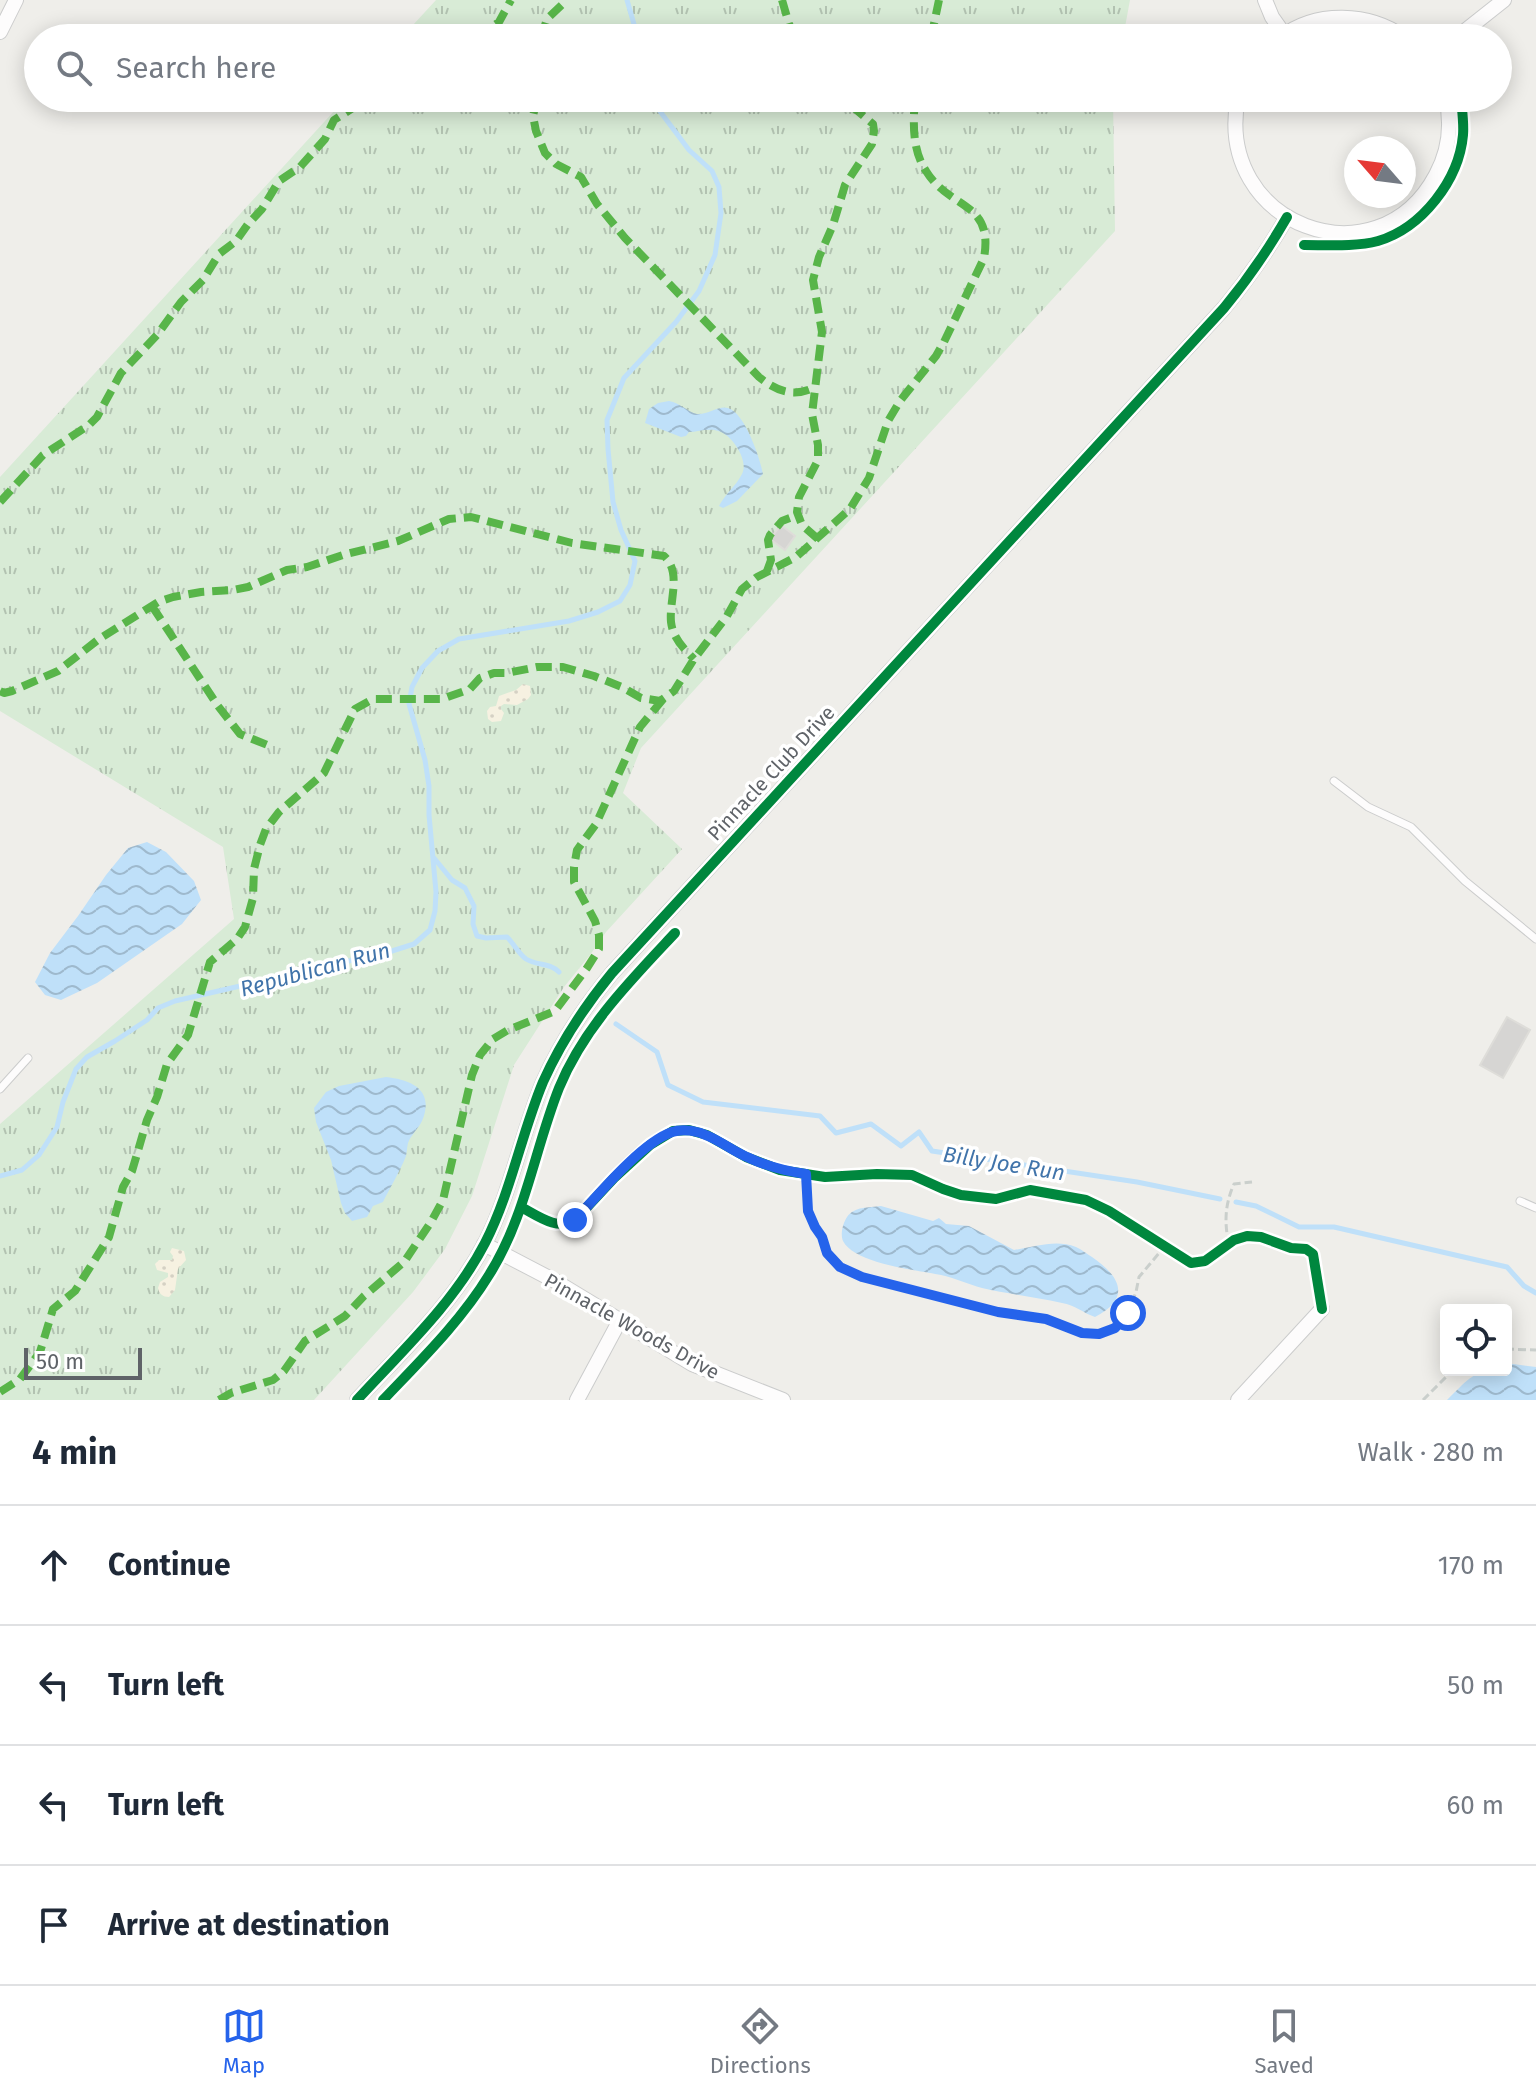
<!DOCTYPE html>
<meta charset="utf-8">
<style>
:root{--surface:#fff;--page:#f6f6f7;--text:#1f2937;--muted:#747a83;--line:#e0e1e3;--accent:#2563eb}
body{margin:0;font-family:"Fira Sans",sans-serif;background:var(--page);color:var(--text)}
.controls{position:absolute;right:24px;bottom:24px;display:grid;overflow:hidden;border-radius:8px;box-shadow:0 4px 20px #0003}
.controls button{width:72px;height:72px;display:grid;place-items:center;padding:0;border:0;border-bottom:2px solid var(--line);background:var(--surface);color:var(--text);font:40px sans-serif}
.compass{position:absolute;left:1344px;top:136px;width:72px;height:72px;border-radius:50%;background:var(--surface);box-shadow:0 4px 20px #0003;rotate:298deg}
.scale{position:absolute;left:24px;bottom:20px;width:118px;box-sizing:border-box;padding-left:8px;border:4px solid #5f6368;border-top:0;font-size:22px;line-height:28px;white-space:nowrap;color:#5f6368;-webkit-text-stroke:6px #fff;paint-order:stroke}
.stop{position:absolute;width:24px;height:24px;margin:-18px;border:6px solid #2563eb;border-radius:50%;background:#fff}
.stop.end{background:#2563eb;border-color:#fff;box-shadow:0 2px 8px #0008}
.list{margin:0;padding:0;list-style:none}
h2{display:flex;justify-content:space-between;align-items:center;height:104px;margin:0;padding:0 32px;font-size:34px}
h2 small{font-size:26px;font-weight:400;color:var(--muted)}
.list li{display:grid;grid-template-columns:52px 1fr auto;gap:24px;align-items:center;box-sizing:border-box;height:120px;padding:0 32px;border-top:2px solid var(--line)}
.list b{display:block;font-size:30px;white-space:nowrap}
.list em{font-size:26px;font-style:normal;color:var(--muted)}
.icon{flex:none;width:44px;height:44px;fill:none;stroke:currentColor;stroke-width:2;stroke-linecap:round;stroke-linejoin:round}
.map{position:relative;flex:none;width:1536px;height:1400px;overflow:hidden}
.search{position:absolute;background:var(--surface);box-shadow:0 4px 20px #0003;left:24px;right:24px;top:24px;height:88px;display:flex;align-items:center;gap:20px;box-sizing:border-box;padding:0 28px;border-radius:44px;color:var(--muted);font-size:30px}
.sheet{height:584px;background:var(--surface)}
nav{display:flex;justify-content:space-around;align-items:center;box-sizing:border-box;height:112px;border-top:2px solid var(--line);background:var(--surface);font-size:22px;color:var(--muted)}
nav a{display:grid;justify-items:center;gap:4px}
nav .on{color:var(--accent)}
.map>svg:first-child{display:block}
</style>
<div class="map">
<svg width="1536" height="1400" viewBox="0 0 1536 1400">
<defs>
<pattern id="grass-tufts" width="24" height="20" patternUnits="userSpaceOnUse" patternTransform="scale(2)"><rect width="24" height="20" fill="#d8ebd6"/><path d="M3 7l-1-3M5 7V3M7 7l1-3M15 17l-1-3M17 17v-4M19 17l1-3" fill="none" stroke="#b2c2b1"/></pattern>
<pattern id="sand-dots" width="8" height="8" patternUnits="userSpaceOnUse" patternTransform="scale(2)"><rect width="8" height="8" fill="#f6f1e1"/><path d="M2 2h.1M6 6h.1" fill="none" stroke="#d5d1c4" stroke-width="1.8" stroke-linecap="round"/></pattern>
<pattern id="water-waves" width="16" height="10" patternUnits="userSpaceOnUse" patternTransform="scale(2)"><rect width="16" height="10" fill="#bfe0f9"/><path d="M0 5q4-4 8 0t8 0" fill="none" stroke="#9eb9cd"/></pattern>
</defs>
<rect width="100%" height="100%" fill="#efeeea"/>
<path fill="url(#grass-tufts)" d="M 436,0 L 1130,0 L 1123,38 L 401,38 Z
M 346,98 L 1113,98 L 1115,231 L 641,748 L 623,793 L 682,849 L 606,932 L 590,955 L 564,987 L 514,1065 L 472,1196 L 445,1249 L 413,1292 L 314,1400 L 0,1400 L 0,1124 L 234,919 L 223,847 L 0,711 L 0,477 Z"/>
<path fill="url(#sand-dots)" d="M 523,684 L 530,686 L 531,695 L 528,699 L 517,705 L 504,704 L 501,706 L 501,709 L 504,713 L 501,721 L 492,722 L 488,719 L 487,711 L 490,707 L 496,706 L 499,696 L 516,690 Z
M 172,1248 L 184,1251 L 186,1260 L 178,1269 L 175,1290 L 169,1297 C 163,1297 159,1294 158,1288 L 160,1282 L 168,1277 L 168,1273 L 157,1270 L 155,1264 L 159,1260 L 172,1260 L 173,1256 L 170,1252 Z"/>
<path fill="url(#water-waves)" d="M 669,401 C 680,403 688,412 697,414 C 708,415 719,405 728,408 C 745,413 760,458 763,474 L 737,501 L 723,508 L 719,506 C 725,494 736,486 742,474 C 749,461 733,437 721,432 C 710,427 699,432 689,432 L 686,436 L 681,437 L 645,423 L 649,409 L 658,403 Z
M 147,842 L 166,852 L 194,881 L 201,900 L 182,924 L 97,983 L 61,1000 L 45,995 L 35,982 L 50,953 L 78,916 L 106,875 L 128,848 Z
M 386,1077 C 412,1080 435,1090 422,1121 C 418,1129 411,1135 408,1143 C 407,1147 407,1151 406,1156 C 401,1169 390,1188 383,1202 L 373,1206 L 367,1217 L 352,1221 L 345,1213 L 341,1203 L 331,1160 L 316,1122 L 314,1108 L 326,1092 L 339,1086 Z
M 881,1206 L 933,1221 L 939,1218 L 946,1224 L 969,1226 L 1014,1250 C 1035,1247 1055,1239 1076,1247 C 1081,1249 1087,1254 1092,1257 C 1120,1276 1132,1298 1095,1317 C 1083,1313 1075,1305 1062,1303 C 1035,1297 1008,1294 982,1288 C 968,1284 955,1278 941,1275 C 917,1270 855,1264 843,1241 C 840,1234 843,1223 847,1217 C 855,1206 868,1208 881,1206 Z
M 1506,1363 L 1536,1367 L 1536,1400 L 1447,1400 C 1471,1377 1472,1370 1506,1370 Z"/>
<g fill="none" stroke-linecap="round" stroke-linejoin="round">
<path stroke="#bfe0f9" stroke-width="5" d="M 627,0 L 638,38
M 434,858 L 452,880 L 465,888 L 474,906 L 473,924 L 477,936 L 486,938 L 507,937 C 514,944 519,954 526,959 C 537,966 549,962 559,972
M 616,1024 L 657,1052 L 668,1085 L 703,1102 L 820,1116 L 836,1133 L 871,1124 L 901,1146 L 919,1132 L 932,1151 L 1137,1182 L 1220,1199
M 0,1176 L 22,1170 L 39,1155 L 57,1127 L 63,1102 L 76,1069 L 87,1057 L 115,1041 L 147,1020 L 158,1008 L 175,1001 L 392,951 L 414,944 L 430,930 L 435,911 L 436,892 L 429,815 L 429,786 L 425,760 L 409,704 L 412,687 L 422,668 L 438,651 L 459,639 L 569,621 L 598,612 L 620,601 L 630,585 L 635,561 L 621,530 L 613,502 L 608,449 L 607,420 L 624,378 L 676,322 L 699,291 L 715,255 L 721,213 L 719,187 L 712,171 L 689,150 L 650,98
M 1236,1202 L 1256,1206 L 1299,1227 L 1334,1227 L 1507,1267 L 1524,1286 L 1536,1293"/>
</g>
<path fill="#d6d5d3" stroke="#deddd9" stroke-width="2" d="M 781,525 L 795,536 L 785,550 L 770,539 Z
M 1507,1017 L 1530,1030 L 1503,1078 L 1480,1065 Z"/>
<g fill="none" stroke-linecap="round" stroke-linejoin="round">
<defs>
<path id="lane" d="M 1334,781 L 1368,807 L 1411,827 L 1465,881 L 1536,939
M 0,1089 L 28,1058
M 1520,1201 L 1536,1208"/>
<path id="street" d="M 1265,0 L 1272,17 L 1284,34
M 0,32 L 16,0
M 1280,38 C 1316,10 1369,12 1405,38
M 1456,38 L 1504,0
M 1238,98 C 1213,225 1377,286 1436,175 C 1449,151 1452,124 1446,98
M 484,1244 L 555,1281 L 692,1364 L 783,1400
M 357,1400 C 402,1351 454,1303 485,1243 C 511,1192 521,1135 543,1082 C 561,1042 584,1007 612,973 L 1224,308 C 1248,279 1268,250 1287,217
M 577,1400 L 620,1320
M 1238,1400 L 1322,1309"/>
</defs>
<use href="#lane" stroke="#cbcccc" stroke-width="9"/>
<use href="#street" stroke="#cbcccc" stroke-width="16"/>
<path stroke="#cacfcc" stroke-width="3" stroke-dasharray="8 4" stroke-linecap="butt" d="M 806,1174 L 808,1211 L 815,1227 L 822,1237 L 827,1253 L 840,1267 L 862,1277 L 998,1312 L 1046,1319 L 1082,1333 L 1099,1334 L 1115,1328 L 1128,1313 L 1136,1292 L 1139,1277 L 1165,1246
M 1229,1244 C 1224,1223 1225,1204 1234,1184 L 1252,1182
M 1506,1349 L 1536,1350
M 1423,1400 L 1453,1370"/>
<use href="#lane" stroke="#fdfcfc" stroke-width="7"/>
<use href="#street" stroke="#fdfcfc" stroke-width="14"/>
<path stroke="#58b549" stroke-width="8" stroke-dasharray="16 8" stroke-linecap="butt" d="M 782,0 L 789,24 L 796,38
M 476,38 L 499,22 L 511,0
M 541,38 L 547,19 L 567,0
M 931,38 L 939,0
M 537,98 L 533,116 L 536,131 L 545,153 L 556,164 L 581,177 L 597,204 L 625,238 L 759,377 C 776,391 794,398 815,387
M 0,502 L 43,455 L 89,425 L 97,417 L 121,373 L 157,335 L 181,302 L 203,280 L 219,254 L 236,241 L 248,224 L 262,209 L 279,181 L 300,167 L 325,139 L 334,120 L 356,106 L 363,98
M 818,539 L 802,525 L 797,512 L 799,497 L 818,460 L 818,445 L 812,414 L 822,332 L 813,280 L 819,257 L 833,225 L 845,185 L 872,144 L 874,131 L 873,124 L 854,108 L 850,98
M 767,571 L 771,560 L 768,540 L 770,535 L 782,521 L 798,515
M 152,606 L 218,706 L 240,734 L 270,746
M 0,691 L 4,693 L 12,691 L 58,671 L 99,639 L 158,602 L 173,597 L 201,592 L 233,590 L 248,587 L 287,570 L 307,567 L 343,555 L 398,541 L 449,519 L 471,517 L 572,543 L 664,556 C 682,572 669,600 671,622 C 673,638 683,648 694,659
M 0,1392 L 20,1379 L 40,1352 L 53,1309 L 75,1291 L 109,1237 L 123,1187 L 132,1171 L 147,1120 L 157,1097 L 167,1064 L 188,1035 L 210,962 L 237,939 L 245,927 L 253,898 L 254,869 L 260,845 L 266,829 L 279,812 L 324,773 L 355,709 L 373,699 L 442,699 L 470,689 L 480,678 L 494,673 L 507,673 L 537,667 L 563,667 L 594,676 L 622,687 L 641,698 L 660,701 L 674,691 L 694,659 L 727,616 L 742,589 L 757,577 L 796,557 L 850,509 L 869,478 L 888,421 L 900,401 L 936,356 L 944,342 L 984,258 C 994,201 950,210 926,171 C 912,150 913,123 915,98
M 219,1400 L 231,1393 L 273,1380 L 284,1371 L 305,1341 L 345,1316 L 364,1296 L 404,1262 L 431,1222 L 443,1200 L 472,1075 L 480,1055 L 493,1039 L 508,1030 L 555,1011 L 587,968 L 599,949 L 599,935 L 595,921 L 574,882 L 574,867 L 577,850 L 596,824 L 640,727 L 664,698"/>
<defs>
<path id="cycleway" d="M 1304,245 C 1327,245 1356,247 1378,241 C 1422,228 1459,180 1463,135 C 1464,123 1462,110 1461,98
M 521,1207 C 538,1216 557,1231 575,1220 L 614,1178 L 650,1145 L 673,1131 L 689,1130 L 707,1135 L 746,1157 L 780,1170 L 825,1177 L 877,1174 L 912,1175 L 943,1189 L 961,1195 L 996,1199 L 1030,1190 L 1086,1200 L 1109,1211 L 1191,1263 L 1205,1261 L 1234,1240 L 1247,1236 L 1261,1237 L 1291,1248 L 1306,1249 L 1313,1254 L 1322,1309
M 357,1400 C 402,1351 454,1303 485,1243 C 511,1192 521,1135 543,1082 C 561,1042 584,1007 612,973 L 1224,308 C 1248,279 1268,250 1287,217
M 383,1400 C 420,1361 461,1321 489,1275 C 526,1216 534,1151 559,1088 C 584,1027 631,980 675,933"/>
</defs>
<use href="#cycleway" stroke="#fff" stroke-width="15"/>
<use href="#cycleway" stroke="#00873e" stroke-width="10"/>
</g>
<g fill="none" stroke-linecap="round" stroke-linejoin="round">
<path stroke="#2563eb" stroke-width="10" d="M 575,1220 C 598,1195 641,1143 672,1132 C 683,1128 698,1131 708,1136 C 722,1142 733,1151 747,1157 C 766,1166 785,1171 806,1174 L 808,1211 L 815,1227 L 822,1237 L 827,1253 L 840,1267 L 862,1277 L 998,1312 L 1046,1319 L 1082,1333 L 1099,1334 L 1115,1328 L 1128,1313"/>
</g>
<g text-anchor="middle" stroke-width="7" stroke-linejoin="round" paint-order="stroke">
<g font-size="20" fill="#5f6368" stroke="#fff">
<text transform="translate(771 773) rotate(-47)" y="7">Pinnacle Club Drive</text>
<text transform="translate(632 1326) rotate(29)" y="7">Pinnacle Woods Drive</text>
</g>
<g font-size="22" font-style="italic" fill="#4174aa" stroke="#fff">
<text transform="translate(315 969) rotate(-15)" y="8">Republican Run</text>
<text transform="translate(1004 1163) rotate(9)" y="8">Billy Joe Run</text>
</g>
</g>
</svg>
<div class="controls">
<button><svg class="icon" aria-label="locate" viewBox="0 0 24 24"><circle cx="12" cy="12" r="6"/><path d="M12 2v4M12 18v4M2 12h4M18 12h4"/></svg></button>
</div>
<svg class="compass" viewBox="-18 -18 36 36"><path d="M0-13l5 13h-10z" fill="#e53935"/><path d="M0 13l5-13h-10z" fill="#747a83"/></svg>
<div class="scale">50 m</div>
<div class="stop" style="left:1128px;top:1313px"></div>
<div class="stop end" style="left:575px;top:1220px"></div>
<div class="search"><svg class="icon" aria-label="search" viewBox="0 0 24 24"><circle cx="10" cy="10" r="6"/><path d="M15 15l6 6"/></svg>Search here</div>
</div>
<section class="sheet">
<h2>4 min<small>Walk · 280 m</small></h2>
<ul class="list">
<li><svg class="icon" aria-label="ahead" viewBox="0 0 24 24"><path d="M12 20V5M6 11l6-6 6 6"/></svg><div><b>Continue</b></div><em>170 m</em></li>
<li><svg class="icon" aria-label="left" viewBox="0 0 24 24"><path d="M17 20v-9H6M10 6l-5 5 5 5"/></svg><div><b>Turn left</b></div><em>50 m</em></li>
<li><svg class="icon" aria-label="left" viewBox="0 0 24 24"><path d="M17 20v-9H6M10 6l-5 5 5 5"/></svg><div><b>Turn left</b></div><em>60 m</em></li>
<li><svg class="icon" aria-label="arrive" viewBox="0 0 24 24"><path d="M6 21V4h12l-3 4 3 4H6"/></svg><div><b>Arrive at destination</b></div></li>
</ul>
</section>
<nav>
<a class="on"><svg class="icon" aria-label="map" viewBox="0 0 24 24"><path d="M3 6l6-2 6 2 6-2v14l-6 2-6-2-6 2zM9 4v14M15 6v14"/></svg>Map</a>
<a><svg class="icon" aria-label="directions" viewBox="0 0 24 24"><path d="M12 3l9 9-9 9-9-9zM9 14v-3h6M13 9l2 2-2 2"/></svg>Directions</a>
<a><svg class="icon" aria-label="saved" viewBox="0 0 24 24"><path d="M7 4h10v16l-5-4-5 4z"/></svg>Saved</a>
</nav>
